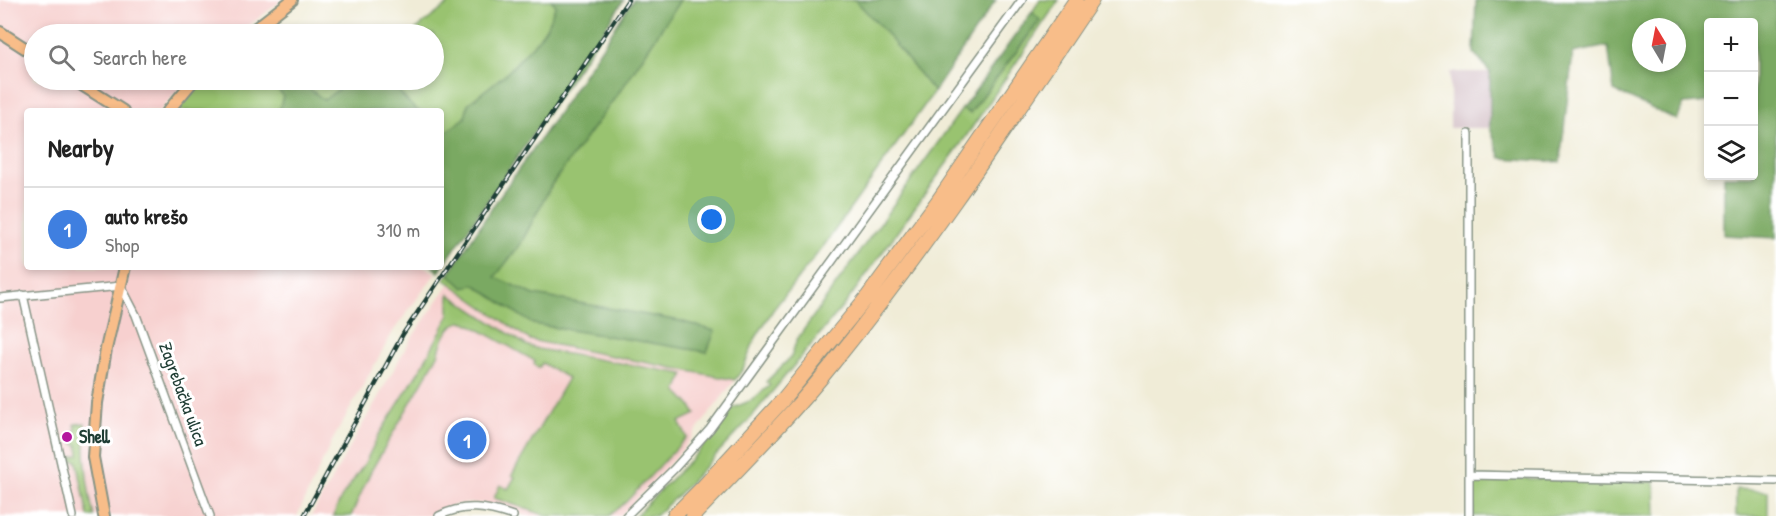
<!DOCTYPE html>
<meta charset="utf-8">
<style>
:root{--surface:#fff;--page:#f2f2f2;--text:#222;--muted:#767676;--line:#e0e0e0;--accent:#ea580c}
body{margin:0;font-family:"Patrick Hand",sans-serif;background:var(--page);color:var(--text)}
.controls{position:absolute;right:18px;top:18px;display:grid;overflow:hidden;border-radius:6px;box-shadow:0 3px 9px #0003}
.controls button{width:54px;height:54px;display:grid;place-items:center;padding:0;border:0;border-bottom:2px solid var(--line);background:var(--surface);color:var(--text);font:30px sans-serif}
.compass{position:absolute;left:1632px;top:18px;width:54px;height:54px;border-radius:50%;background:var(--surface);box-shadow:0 3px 9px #0003;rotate:350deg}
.you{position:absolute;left:712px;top:220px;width:21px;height:21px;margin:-15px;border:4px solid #fff;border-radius:50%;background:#1a73e8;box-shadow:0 0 0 9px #1a73e833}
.badge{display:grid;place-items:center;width:39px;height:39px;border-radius:50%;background:var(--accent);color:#fff;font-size:20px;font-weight:700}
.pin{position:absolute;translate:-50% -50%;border:3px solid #fff;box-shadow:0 2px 6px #0006}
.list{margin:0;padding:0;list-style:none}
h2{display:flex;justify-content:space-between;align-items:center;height:78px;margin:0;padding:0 24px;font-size:26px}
h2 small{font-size:20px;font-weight:400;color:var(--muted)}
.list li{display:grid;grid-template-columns:39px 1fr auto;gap:18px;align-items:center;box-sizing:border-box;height:84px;padding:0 24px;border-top:2px solid var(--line)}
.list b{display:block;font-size:22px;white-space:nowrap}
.list p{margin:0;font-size:20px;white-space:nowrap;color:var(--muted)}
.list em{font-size:20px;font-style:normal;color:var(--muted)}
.icon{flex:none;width:33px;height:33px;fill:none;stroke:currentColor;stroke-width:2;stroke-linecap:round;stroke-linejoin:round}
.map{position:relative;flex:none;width:1776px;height:516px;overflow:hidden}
.search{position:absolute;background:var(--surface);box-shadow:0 3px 9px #0003;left:24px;top:24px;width:420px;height:66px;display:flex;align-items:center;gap:15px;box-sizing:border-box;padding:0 21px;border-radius:33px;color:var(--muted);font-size:22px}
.panel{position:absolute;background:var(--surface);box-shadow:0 3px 9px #0003;left:24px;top:108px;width:420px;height:162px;border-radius:6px}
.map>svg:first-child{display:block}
</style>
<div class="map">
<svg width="1776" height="516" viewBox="0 0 1776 516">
<rect width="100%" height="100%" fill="#fff"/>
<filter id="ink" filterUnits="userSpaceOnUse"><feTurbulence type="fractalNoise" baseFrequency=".0167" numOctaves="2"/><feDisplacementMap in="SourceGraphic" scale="12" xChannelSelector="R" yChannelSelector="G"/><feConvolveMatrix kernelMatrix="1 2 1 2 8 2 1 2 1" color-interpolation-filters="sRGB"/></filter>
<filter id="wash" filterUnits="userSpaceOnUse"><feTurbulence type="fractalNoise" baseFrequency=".008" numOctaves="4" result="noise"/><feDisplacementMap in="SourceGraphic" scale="24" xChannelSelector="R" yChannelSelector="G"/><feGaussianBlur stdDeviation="1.35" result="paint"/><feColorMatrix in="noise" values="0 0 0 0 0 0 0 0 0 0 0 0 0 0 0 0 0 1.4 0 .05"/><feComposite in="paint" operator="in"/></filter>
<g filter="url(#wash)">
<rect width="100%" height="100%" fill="#f0ecd7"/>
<path fill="#f7d0cf" d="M 0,0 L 282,0 L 238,34 L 34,34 L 34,80 L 187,80 L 160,111 L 27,111 L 27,267 L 425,267 L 436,273 L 394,330 L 332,441 L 297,516 L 0,516 Z
M 450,283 L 530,340 L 735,380 L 682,450 L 626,510 L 619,516 L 527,516 L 498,506 L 477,503 L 458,504 L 446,508 L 429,516 L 311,516 L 411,339 Z"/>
<path fill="#d2bec5" d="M 1450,72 L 1490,72 L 1490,128 L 1450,128 Z"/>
<path fill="#99c370" stroke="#5c8052" stroke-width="1.5" d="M 454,0 L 551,0 L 556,5 L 546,28 L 539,38 L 508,72 L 468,104 L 465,118 L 447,132 L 441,127 L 441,111 C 435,111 428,112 421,111 C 408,109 397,91 393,80 L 434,80 L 434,34 L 410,34 Z
M 680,0 L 855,0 L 881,27 L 934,92 L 825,244 L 773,310 L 755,339 L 743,369 L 735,380 L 530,340 L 444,279 L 449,274 L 464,288 L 473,284 L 533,324 L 707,352 L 714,331 L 680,321 L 534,295 L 494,277 L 520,245 L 552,184 L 625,84 Z
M 1040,0 L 1059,0 L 960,145 L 848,300 L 748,421 L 679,494 L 655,516 L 635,516 L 698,452 L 718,427 L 730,409 L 752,400 L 770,385 L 766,382 L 791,357 L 797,339 L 962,109 L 970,113 L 1040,21 L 1032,12 Z
M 201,80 L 274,80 L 272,83 L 283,95 L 279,111 L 175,111 L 181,101 Z
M 284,80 L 351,80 L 324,100 L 301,82 L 289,84 Z
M 449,294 L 526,345 L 538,349 L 684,374 L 677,391 L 690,405 L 696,414 L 679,422 L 687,437 L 626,502 L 609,516 L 547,516 L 494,498 L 500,485 L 508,489 L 515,477 L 512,475 L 568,378 L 542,363 L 539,368 L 534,364 L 535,361 L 466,322 C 449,320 442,340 438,355 L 371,471 L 351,516 L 333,516 L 341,498 L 365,463 L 378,436 L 421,368 L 449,316 Z
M 85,423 C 84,455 86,485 94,516 L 88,516 L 77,461 L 71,460 L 71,457 L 79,455 L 78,445 L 74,444 L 74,431 L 76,430 L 75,424 Z
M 1473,477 L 1655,482 L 1656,516 L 1473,516 Z
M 1736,489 L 1768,491 L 1768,516 L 1736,516 Z"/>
<path fill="#7aa962" stroke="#4c734b" stroke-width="1.5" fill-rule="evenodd" d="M 551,0 L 624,0 L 439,272 L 433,267 L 441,267 L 441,127 L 447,131 L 465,118 L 468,104 L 508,72 L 539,38 L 546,28 L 556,5 Z
M 633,0 L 680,0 L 625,84 L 552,184 L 520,245 L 495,277 L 534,295 L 680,321 L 715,331 L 707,352 L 533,324 L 474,284 L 464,288 L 449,274 L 499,197 L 555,118 Z
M 855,0 L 996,0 L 934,92 L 881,27 Z
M 1476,0 L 1776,0 L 1776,238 L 1724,235 L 1724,176 L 1754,176 L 1754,22 L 1708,22 L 1708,102 L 1684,104 L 1677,120 L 1614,91 L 1608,46 L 1573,53 L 1560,162 L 1501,158 L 1490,128 L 1490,72 L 1474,53 ZM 1641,27 L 1677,27 L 1677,63 L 1641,63 Z
M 1032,12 L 1040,20 L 970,113 L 962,109 Z
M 274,80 L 284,80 L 290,84 L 301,82 L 324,100 L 351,80 L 393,80 C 398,93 407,102 418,111 L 279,111 L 283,96 L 272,82 Z"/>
</g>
<g filter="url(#ink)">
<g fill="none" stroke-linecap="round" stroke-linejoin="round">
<defs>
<path id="street" d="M 1469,134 L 1469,516
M 23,295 L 73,516
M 0,298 L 121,286 L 136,315 L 210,516
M 1469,475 L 1776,481
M 439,516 C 464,503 487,507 513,516
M 626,516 L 674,469 L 710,429 L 1022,0"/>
<path id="primary" d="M 0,32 L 34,54
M 248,34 L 292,0
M 74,80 L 123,111
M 168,111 L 194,80
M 104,516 L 93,457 L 97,403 L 106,349 L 125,267"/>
<path id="highway" d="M 674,516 L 702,488 L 781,402 L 868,296 L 938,201 L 1076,0
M 693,516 C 741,466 791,416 834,362 C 927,247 1009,123 1092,0"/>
</defs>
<use href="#street" stroke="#889486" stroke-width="10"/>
<use href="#primary" stroke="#889486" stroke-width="14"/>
<use href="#highway" stroke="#889486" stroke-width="16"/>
<use href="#street" stroke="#fff" stroke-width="7"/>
<use href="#primary" stroke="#f8bd89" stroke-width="10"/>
<use href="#highway" stroke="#f8bd89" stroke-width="14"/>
<defs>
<path id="rail" d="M 304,516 L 403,334 L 628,0"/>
</defs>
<use href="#rail" stroke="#1f3d34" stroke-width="4.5"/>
<use href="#rail" stroke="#fff" stroke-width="2" stroke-dasharray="7" stroke-linecap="butt"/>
</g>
</g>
<circle fill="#b5179e" stroke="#fff" stroke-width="2" cx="67" cy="437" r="6"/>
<g text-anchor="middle" stroke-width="6" stroke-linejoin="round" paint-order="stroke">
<g font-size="18" fill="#1f3d34" stroke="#fff">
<text transform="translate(183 394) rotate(70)" y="6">Zagrebačka ulica</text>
</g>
<g font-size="18" font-weight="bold" fill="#1f3d34" stroke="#fff" text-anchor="start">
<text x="79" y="443">Shell</text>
</g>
</g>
</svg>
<div class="controls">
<button>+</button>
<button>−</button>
<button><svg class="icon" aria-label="layers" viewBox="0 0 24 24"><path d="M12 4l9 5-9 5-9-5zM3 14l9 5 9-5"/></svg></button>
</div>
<svg class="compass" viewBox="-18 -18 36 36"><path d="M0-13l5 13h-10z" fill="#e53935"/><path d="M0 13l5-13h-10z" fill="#767676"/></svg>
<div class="you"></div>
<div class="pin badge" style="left:467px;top:440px;background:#3f7fe0">1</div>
<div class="search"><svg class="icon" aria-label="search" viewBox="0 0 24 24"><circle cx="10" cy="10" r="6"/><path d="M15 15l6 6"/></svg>Search here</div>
<section class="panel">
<h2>Nearby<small></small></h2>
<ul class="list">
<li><span class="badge" style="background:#3f7fe0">1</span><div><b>auto krešo</b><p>Shop</p></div><em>310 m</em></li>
</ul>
</section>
</div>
